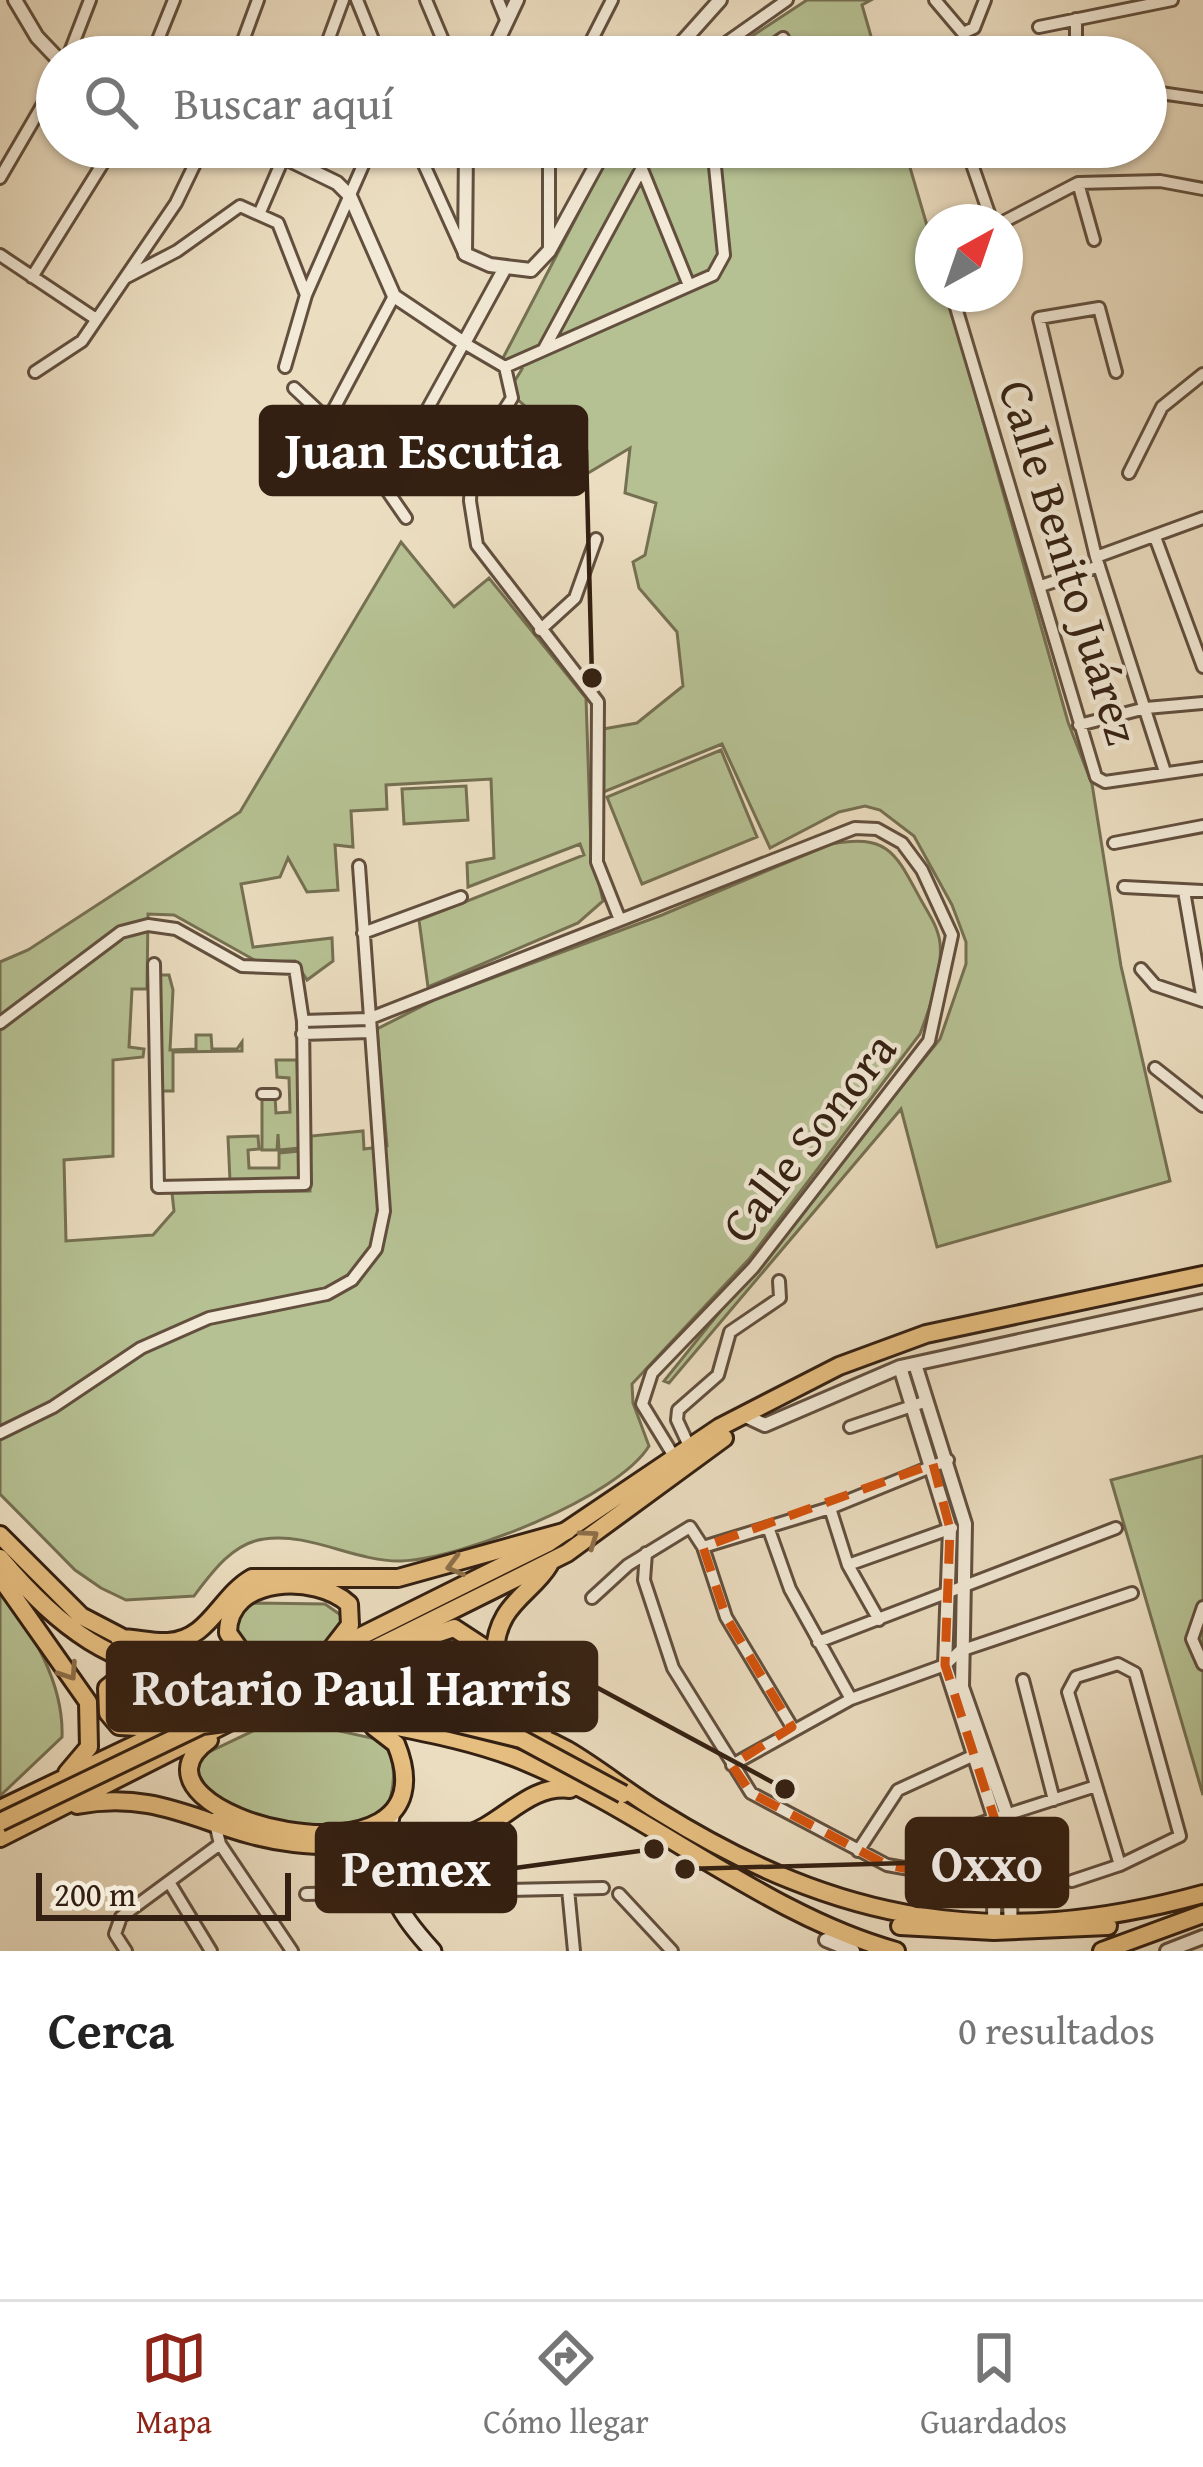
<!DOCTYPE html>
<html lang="es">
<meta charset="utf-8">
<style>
:root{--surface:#fff;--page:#f2f2f2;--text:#222;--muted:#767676;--line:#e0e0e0;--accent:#8f2418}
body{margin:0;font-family:"Gentium Book Plus",serif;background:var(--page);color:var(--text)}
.compass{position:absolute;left:915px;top:204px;width:108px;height:108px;border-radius:50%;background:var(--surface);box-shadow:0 3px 9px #0004;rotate:40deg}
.scale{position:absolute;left:36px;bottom:30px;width:255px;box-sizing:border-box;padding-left:12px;border:6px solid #342012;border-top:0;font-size:33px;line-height:42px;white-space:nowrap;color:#342012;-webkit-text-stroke:9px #f2e9d6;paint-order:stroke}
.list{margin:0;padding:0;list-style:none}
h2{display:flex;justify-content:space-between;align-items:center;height:156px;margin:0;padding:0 48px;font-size:51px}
h2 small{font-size:39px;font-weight:400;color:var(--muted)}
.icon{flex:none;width:66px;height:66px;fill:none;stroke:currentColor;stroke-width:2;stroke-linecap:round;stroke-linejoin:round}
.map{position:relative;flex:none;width:1203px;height:1951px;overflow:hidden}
.search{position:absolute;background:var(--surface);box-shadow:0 3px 9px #0004;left:36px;right:36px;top:36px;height:132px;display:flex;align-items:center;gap:30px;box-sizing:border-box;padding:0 42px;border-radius:66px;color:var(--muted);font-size:45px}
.sheet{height:348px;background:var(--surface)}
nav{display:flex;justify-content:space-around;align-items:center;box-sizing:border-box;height:168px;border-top:3px solid var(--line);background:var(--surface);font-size:33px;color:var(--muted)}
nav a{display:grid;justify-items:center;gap:6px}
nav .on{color:var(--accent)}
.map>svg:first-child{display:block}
</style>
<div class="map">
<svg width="1203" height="1951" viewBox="0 0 1203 1951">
<rect width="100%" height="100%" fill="#ebddc0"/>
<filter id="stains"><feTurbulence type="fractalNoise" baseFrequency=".00167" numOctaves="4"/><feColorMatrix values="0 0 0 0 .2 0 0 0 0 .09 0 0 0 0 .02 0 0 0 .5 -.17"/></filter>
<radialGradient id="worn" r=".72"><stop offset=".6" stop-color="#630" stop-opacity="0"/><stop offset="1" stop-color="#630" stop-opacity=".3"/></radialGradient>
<path fill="#b6c193" stroke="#757052" stroke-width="3" d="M 807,0 L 871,0 L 862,5 L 877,57 L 720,57 Z
M 613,147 L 904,147 L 933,246 L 933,294 L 947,294 L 1068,722 L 1092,784 L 1121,966 L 1170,1181 L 937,1247 L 901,1109 L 669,1383 L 664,1381 L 940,1039 L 966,964 L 966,942 L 952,905 L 914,836 L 880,810 L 865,806 L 839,812 L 770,848 L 722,744 L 601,793 L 603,729 L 637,723 L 683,686 L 677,632 L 639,588 L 633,562 L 645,555 L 656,503 L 625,493 L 630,448 L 563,488 L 520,437 L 534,414 L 516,398 L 514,382 L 522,369 L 503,358 Z
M 401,542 L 454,607 L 489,578 L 586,698 L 591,848 L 603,901 L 578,923 L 428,987 L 419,920 L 584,855 L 580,844 L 468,887 L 467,863 L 494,858 L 491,779 L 386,785 L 387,809 L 351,811 L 353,847 L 335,845 L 338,890 L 307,892 L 288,858 L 280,877 L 241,884 L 253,947 L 332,938 L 333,961 L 307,980 L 295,961 L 258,962 L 174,915 L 148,914 L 147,989 L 132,989 L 129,1047 L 144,1049 L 143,1057 L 113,1060 L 113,1156 L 64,1160 L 66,1241 L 153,1235 L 174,1211 L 172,1193 L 310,1191 L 311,1136 L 363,1131 L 364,1149 L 387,1146 L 377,1029 L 436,999 L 662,915 L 831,844 C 889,833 896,854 921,900 C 929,914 938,927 940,943 C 943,971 930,1008 920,1034 L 750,1258 L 632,1384 L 633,1403 L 649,1446 C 618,1497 462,1559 401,1561 C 355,1562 310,1532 264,1539 C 233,1543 212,1572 194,1596 L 126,1600 L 101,1588 L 75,1570 L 0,1494 L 0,962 L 28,950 L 240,812 Z
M 721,750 L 757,837 L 642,884 L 607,797 Z
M 466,786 L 468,820 L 404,824 L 402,789 Z
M 160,975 L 169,975 L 173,990 L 170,1050 L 196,1049 L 196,1035 L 211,1035 L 212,1049 L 237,1049 L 242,1042 L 242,1051 L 173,1052 L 173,1091 L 162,1091 Z
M 276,1060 L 297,1060 L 300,1148 L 279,1150 L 278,1134 L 277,1150 L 262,1150 L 262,1097 L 275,1096 L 276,1113 L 290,1112 L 289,1078 L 277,1077 Z
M 258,1136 L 259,1149 L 248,1150 L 249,1168 L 279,1168 L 279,1153 L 300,1151 L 301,1179 L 230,1181 L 228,1137 Z
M 1203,1456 L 1203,1795 L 1111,1480 Z
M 0,1589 C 32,1631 64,1683 62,1737 L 0,1796 Z
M 254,1603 L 325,1604 L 345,1618 C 305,1708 190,1642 254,1603 Z
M 457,1638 L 479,1652 L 482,1685 C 446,1720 391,1693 348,1682 Z
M 280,1718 L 381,1740 C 399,1760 395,1790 385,1813 C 331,1842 273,1821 217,1806 L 194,1766 L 207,1753 Z"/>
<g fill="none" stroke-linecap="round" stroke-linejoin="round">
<defs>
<path id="pedestrian" d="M 262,1094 L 275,1094"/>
<path id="minor" d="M 357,0 L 380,57
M 426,0 L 450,57
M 498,0 L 507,22
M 935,0 L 963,33 L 974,28 L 985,0
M 1039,27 L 1172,0
M 68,57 L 90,0
M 151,57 L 174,0
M 237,57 L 258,0
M 322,57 L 343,0
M 583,57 L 612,0
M 706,57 L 787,0
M 756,57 L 783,38
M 1076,57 L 1076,19
M 1146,91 L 1203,99
M 416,147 L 464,253
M 633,147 L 688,283
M 966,147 L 992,222
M 0,178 L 57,80
M 1078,183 L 1094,240
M 260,212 L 288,147
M 1003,222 L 1078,183 L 1160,181 L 1203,189
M 549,251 L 549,147
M 0,255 L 96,319
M 32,277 L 113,147
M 127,277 L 177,251 L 240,206 L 278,223 L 306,295
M 952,294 L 1096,777 L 1105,782 L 1203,768
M 544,349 L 642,168
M 285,367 L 306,295 L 371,147
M 505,367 L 512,398 L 472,460 L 470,501 L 477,545 L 598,702 L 597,862 L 620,920
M 505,367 L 713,275 L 724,255 L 713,147
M 35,372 L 82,341 L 176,203 L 203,147
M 1116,372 L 1099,308 L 1039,318 L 1096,557 L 1165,772
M 294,388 L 357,447 L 406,518
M 328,420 L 394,296
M 1129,473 L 1162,407 L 1203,374
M 386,484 L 464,343 L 505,367
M 1155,537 L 1203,667
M 1096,557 L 1203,518
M 1041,586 L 1099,566
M 540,630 L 575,598 L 596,539
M 1079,725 L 1146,708 L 1203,703
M 1114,843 L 1203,826
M 1124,887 L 1203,891
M 1184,891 L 1203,1001
M 363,933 L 461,897
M 1141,969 L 1155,985 L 1203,1001
M 303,1021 L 368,1019 L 855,828 L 877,829 L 902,843 L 922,870 L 952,935 L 929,1041 L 753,1268 L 652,1373 L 642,1404 L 675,1458
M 0,1023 L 121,932 L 148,925 L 176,929 L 242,966 L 295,968 L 303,1021 L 305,1184 L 158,1187 L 154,964
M 302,1034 L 370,1032
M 1155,1068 L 1203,1106
M 850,1427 L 927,1401
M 0,1433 L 53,1407 L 141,1348 L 209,1318 L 327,1294 L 352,1280 L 376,1249 L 384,1211 L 359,866
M 690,1448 L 677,1420 L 678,1410 L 718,1375 L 730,1332 L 780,1298 L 779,1281
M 830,1508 L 848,1565 L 879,1620
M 768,1527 L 790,1589 L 851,1699
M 703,1547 L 830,1508 L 948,1460
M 646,1553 L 644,1580 L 673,1668 L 751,1793 L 887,1865 L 1000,1885
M 848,1565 L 952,1528
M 592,1598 L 628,1565 L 690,1527 L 703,1547 L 726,1617 L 792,1727
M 1203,1607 L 1192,1639 L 1203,1664
M 818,1642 L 1116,1528
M 1023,1680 L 1054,1800
M 732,1765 L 851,1699 L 945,1665 L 960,1651 L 1132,1593
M 214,1819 L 220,1844 L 292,1951
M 858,1851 L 898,1790 L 981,1752
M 922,1875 L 940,1842 L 956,1831 L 1096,1786
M 1072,1881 L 1120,1865 L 1180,1836 L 1135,1673 L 1118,1664 L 1076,1677 L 1068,1692 L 1120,1865
M 169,1882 L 211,1951
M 568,1889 L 574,1951
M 306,1894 L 603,1888
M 619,1894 L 672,1951
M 126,1951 L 115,1934 L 121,1917 L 220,1844"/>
<path id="tertiary" d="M 15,0 L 37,37 L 57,58
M 490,57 L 517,0
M 669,57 L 720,0
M 263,147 L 337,183 L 350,196 L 394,296 L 464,343 L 505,268
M 466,147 L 465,254 L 490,265 L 531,270 L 549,251 L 606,147
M 915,1364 L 965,1524 L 962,1687 L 1007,1815 L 1011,1930
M 900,1367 L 950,1529 L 945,1665 L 995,1820 L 994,1926
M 748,1417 L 765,1425 L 900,1367 L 1203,1301
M 826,1940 L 853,1951
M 1167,1951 L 1203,1937"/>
<path id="secondary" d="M 391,1816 C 379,1879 391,1905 433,1951"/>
<path id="primary" d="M 372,1650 L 567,1553 L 724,1438
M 329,1652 L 548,1543 L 720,1427 L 839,1366 L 926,1334 L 1203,1275"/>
<path id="trunk" d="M 0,1535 L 81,1616 L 127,1640
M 0,1558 C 63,1633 108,1662 204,1684
M 0,1577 L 88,1702 L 89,1747 L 67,1773
M 119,1638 C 136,1638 152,1643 168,1642 C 209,1640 220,1596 252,1578 L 398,1578 L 567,1531
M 151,1648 L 255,1671
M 152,1677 L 123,1675 L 107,1688 L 108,1713 L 119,1726 L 139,1727 L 200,1707
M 373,1697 C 440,1709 506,1717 567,1750 C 598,1768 627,1792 658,1811 C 839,1924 996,1951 1203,1894
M 320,1711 C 389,1727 461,1735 526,1762 C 652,1815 766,1915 896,1951
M 543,1732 C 509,1706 480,1659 505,1616 C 517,1596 538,1584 549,1565
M 209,1740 C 102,1816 462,1905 396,1744 L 374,1727
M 77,1805 C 166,1788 211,1834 294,1843 C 347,1849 408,1841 462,1836 C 502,1827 526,1784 570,1789
M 0,1809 L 329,1652 L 350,1625 L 349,1604 C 317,1574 228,1575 228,1633 L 256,1672
M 0,1838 L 336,1668 L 454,1628 L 483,1647 L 488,1676 L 473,1701 L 450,1708
M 900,1926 L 994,1931 L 1108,1926
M 1102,1951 L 1203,1914"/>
</defs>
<use href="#pedestrian" stroke="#624f3e" stroke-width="14"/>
<use href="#minor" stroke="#624f3e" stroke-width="16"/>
<use href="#tertiary" stroke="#624f3e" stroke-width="18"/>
<use href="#secondary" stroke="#342012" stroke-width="21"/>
<use href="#primary" stroke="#342012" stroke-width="22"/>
<use href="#trunk" stroke="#342012" stroke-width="22"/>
<use href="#pedestrian" stroke="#f2e9d6" stroke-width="8"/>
<use href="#minor" stroke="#f2e9d6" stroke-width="10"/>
<use href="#tertiary" stroke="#f2e9d6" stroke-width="12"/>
<use href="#secondary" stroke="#f2e9d6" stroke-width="15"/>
<use href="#primary" stroke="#e6be80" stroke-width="16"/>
<use href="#trunk" stroke="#e6be80" stroke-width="16"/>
<defs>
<path id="trunk-bridge" d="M 261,1673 L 373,1697
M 204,1684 L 303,1706
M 0,1822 L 202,1725 L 341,1707 L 398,1709 L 521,1739 L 623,1794"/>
</defs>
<use href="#trunk-bridge" stroke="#342012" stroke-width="22" stroke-linecap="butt"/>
<use href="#trunk-bridge" stroke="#e6be80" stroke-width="16"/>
</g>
<defs><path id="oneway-chevron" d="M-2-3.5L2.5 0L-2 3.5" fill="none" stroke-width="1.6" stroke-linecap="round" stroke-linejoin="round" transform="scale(3)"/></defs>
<g stroke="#8d6f49">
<use href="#oneway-chevron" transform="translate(590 1538) rotate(-35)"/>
<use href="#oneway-chevron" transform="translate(455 1566) rotate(165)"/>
<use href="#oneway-chevron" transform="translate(69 1672) rotate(56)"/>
</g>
<path fill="none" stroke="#d6530d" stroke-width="9" stroke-dasharray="24 15" stroke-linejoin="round" d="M 933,1464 L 950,1529 L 945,1665 L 995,1820 L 994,1885 L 887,1865 L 751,1793 L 732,1765 L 792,1727 L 726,1617 L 703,1547 Z"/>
<g text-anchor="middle" stroke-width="9" stroke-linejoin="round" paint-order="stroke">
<g font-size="48" fill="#342012" stroke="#f2e9d6">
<text transform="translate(1070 562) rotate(73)" y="17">Calle Benito Juárez</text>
<text transform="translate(808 1137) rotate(-52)" y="17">Calle Sonora</text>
</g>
</g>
<path fill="none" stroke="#342012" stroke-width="4.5" d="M592 678L586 450M785 1789L596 1687M685 1869L907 1863M654 1849L515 1868"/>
<g fill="#342012" stroke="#f2e9d6" stroke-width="4.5">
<circle cx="592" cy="678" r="12"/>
<circle cx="785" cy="1789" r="12"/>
<circle cx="685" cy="1869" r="12"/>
<circle cx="654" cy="1849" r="12"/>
</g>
<g fill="#342012" stroke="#342012" stroke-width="4.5">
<rect x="261" y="407" width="325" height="87" rx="12"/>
<rect x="108" y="1643" width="488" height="87" rx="12"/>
<rect x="907" y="1819" width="160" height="87" rx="12"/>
<rect x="317" y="1824" width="198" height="87" rx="12"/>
</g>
<g font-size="51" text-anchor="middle" font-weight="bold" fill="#fff">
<text x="423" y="468">Juan Escutia</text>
<text x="352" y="1705">Rotario Paul Harris</text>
<text x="987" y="1881">Oxxo</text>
<text x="416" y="1886">Pemex</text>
</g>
<rect width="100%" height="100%" filter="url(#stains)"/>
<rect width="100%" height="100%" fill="url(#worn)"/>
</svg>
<svg class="compass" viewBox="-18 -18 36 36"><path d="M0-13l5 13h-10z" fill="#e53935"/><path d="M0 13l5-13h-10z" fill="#767676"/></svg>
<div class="scale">200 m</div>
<div class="search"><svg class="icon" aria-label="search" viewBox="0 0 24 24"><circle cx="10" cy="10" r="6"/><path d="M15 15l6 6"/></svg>Buscar aquí</div>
</div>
<section class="sheet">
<h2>Cerca<small>0 resultados</small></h2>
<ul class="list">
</ul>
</section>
<nav>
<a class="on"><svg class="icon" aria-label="map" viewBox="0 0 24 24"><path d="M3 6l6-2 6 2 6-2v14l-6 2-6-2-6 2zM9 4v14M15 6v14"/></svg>Mapa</a>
<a><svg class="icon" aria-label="directions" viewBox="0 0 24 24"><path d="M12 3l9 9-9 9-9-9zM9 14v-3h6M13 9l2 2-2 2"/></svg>Cómo llegar</a>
<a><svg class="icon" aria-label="saved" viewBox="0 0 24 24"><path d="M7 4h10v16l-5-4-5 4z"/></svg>Guardados</a>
</nav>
